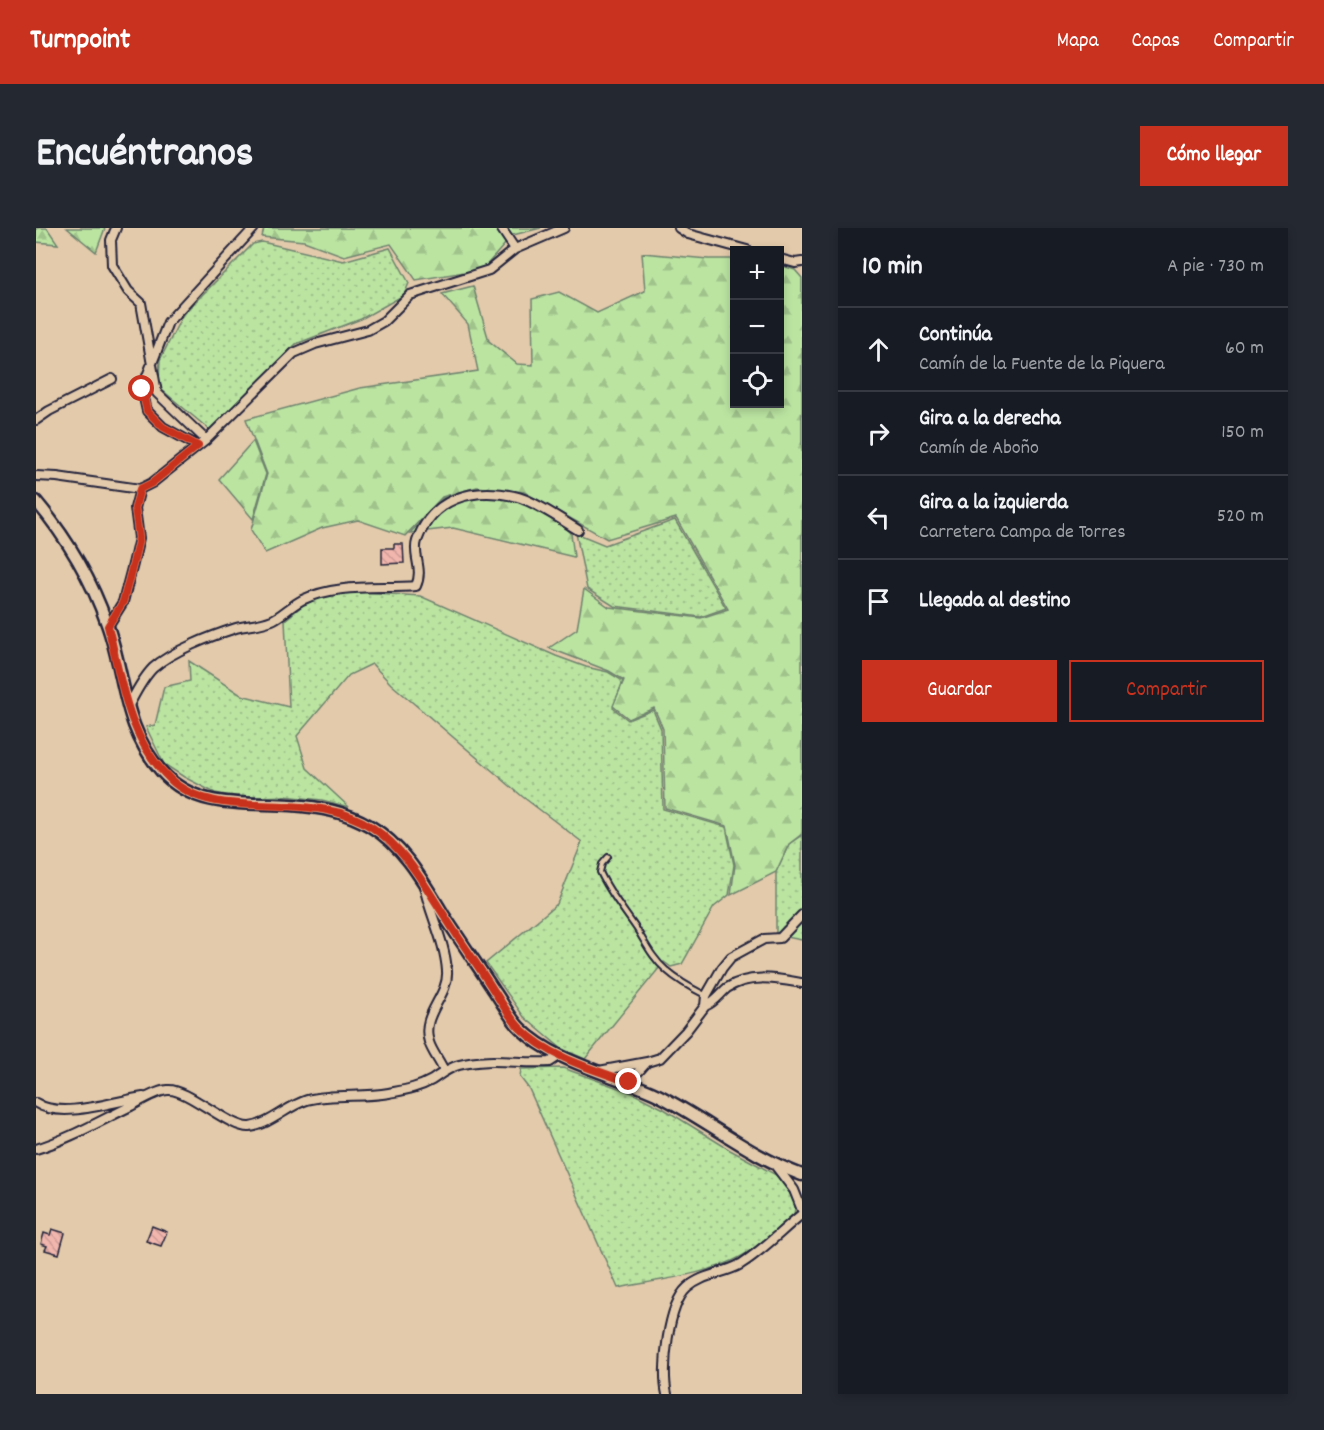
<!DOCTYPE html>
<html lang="es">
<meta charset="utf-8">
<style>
:root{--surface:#171b24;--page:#242831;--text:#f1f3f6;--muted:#9ea1a6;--line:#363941;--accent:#c8321e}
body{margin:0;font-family:Dekko,sans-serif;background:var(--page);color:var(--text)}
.controls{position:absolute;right:18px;top:18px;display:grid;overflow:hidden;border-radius:0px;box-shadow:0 3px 9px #0003}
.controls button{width:54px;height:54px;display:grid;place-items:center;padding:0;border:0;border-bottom:2px solid var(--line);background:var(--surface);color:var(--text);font:30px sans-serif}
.stop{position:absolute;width:18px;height:18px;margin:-14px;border:4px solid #c8321e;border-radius:50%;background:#fff}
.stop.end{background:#c8321e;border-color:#fff;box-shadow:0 2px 6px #0008}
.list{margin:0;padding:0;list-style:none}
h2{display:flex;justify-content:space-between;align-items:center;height:78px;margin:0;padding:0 24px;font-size:26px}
h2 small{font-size:20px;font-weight:400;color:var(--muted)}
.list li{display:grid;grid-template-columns:39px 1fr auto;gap:18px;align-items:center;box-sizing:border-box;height:84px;padding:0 24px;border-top:2px solid var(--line)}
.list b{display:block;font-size:22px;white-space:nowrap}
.list p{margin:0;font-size:20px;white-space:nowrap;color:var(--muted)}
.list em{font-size:20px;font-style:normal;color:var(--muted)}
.actions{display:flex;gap:12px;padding:18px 24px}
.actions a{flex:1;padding:14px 0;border:2px solid var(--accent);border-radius:0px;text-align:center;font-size:21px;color:var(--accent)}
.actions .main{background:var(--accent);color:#fff}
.icon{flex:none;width:33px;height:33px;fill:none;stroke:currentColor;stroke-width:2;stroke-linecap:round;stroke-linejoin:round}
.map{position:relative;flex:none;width:766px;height:1166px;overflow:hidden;border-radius:0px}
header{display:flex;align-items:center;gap:36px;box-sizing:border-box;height:84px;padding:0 30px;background:var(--accent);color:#fff}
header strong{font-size:28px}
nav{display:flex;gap:33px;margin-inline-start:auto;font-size:21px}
.intro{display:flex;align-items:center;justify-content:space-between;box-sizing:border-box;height:144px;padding:0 36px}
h1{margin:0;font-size:42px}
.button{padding:15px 27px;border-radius:0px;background:var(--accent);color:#fff;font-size:21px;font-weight:700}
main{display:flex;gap:36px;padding:0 36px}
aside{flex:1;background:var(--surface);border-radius:0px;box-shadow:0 3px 9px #0003}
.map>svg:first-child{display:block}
</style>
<header>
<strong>Turnpoint</strong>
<nav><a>Mapa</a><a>Capas</a><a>Compartir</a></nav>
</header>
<div class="intro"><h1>Encuéntranos</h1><a class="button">Cómo llegar</a></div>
<main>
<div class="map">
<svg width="766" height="1166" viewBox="0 0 766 1166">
<defs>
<pattern id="grass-dots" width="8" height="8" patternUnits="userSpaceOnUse" patternTransform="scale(1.5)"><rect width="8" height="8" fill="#bbe4a1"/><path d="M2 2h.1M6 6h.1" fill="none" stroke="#a0c38c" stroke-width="1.8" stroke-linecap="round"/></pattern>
<pattern id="forest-firs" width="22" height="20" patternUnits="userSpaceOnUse" patternTransform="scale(1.5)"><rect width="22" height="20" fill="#bbe4a1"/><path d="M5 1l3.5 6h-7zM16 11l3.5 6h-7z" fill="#a0c38c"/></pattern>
<pattern id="building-back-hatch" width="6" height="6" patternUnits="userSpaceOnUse" patternTransform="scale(1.5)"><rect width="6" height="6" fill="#f1b6ad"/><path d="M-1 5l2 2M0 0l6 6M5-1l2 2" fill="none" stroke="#ce9c96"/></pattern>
</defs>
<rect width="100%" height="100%" fill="#e3caab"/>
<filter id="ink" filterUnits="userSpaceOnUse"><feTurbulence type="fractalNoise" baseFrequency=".0167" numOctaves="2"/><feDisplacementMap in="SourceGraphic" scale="12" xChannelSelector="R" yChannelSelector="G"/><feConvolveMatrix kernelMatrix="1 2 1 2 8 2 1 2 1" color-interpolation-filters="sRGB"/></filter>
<g filter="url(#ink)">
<path fill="url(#grass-dots)" stroke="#6e836e" stroke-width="1.5" d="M 226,14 L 307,33 L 354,20 L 373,55 L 368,67 L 325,91 L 260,116 L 175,203 L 126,162 L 123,154 L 124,132 L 147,86 L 217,16 Z
M 639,292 L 690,380 L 665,389 L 578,378 L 551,361 L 540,305 L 569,317 Z
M 310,363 L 384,368 L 520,428 L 550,439 L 572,444 L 587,453 L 577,480 L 592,492 L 617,482 L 625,501 L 627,581 L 690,599 L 698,637 L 693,667 L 678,679 L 646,736 L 635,739 L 628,734 L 549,831 L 526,821 L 488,789 L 450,735 L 521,676 L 546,614 L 487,569 L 355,456 L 336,436 L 313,447 L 261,508 L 271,540 L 313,579 L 286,572 L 248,568 L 206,570 L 179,565 L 148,549 L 128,536 L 110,499 L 119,497 L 128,459 L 154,453 L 153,433 L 205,467 L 253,479 L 249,392 L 272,373 Z
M 766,607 L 766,712 L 740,707 L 740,644 L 753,616 Z
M 527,840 L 596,865 L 628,881 L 694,922 L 742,948 L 760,974 L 758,986 C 741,1001 724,1018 704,1029 C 675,1046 616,1053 582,1060 L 493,861 L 484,849 L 485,841 Z"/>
<path fill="url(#forest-firs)" stroke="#6e836e" stroke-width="1.5" d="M 0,0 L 11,0 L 22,16 L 0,14 Z
M 31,0 L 69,0 L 60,24 Z
M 228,0 L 505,0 L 477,7 L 447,41 L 380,52 L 355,16 L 308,28 L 268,13 L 226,9 Z
M 606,25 L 672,31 L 698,31 L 698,176 L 744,176 L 744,37 L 759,42 L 766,50 L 766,606 L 753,616 L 740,644 L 695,667 L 699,637 L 691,598 L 629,580 L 627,501 L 618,480 L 593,491 L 577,478 L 588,452 L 573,443 L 513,420 L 541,401 L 548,361 L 573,379 L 665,390 L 692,381 L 640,290 L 571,311 L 488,264 L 441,259 L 406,269 L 369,308 L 322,292 L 286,300 L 229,325 L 215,302 L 231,246 L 210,191 L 324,160 L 442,143 L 432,96 L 406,66 L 437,58 L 453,113 L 481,136 L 497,137 L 496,71 L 523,64 L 561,85 L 609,63 Z
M 217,213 L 230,246 L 217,291 L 183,251 Z
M 441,261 L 488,265 L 505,275 L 535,305 L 538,329 L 417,300 L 374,305 L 407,270 Z"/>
<path fill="url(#building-back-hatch)" stroke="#22223b" stroke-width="1.5" d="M 358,316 L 367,316 L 368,335 L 346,336 L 346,320 L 358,320 Z
M 116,998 L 131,1004 L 125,1018 L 110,1013 Z
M 16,1001 L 29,1005 L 23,1026 L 9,1022 L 11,1018 L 5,1016 L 8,1005 L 14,1007 Z"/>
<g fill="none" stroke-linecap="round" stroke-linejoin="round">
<defs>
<path id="service" d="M 572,629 L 566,636 L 564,644 C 573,664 587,681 600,700 C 609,714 616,730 630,742 C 641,752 655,760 669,767"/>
<path id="minor" d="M 80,0 L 75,12 L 76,37 L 92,63 L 105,75 L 121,165 L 170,212
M 465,0 L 479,21
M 643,0 L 652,6 L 711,22
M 744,31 L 759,35 L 766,34
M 0,192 L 13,183 L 76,151
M 162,218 L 127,199 L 111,183 L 106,161 L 132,94 L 218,0
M 0,248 L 21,249 L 104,261 L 116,255 L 170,212 L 258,125 L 279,116 L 332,102 L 348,93 L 374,67 L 453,42 L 479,21 L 528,0
M 72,398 L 87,374 L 97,336 L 103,310 L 99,280 L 104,261
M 92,479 C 99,466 106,451 117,440 C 136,423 175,408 200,400 C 211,397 224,397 236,392 C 244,389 256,377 266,372 C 302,355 342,361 380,358 C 388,341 376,327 381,313 C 396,270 436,259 478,268 C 495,271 526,292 542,302
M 388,658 C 394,687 409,713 411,743 C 413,769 384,786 393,814 C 396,824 404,833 408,843
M 669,778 L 670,768 L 686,740 L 695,729 L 728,711 L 744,710 L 766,687
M 669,778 C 679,774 683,767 691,760 C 713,745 742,751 766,755
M 563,843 L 611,834
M 593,854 L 611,834 L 624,830 L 650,803 L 669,778
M 0,875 C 26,892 78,873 107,869
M 0,921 C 33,911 64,893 95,878 C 106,872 120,863 132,862 C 151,860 194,901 214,899 C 235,896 251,878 271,872 C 297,865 326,870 353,865 C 368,862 382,860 396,852 C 405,846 412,840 423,837 C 453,829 483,836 514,834 L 523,828
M 739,937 L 758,962 L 766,982
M 631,1166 C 625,1142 632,1077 651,1060 C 666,1046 688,1046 705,1036 C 727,1022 746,1002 766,986"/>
<path id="tertiary" d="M 0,273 C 31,310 55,350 71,396 C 90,448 86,499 126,544 C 160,582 210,574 255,577 C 283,579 309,583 334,598 C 368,618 387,653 407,686 C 424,712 442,738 459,764 C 467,775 474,790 484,800 C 519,835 578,846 622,867 C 671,892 714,928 766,947"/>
</defs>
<use href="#service" stroke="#22223b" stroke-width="8"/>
<use href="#minor" stroke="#22223b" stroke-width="12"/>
<use href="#tertiary" stroke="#22223b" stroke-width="15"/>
<use href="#service" stroke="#e3caab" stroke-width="4"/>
<use href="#minor" stroke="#e3caab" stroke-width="8"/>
<use href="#tertiary" stroke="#e3caab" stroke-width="10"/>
</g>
</g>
<g fill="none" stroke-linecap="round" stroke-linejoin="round" filter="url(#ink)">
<path stroke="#c8321e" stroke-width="8" d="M 106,161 L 111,183 L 127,199 L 162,218 L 116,255 L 104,261 L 99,280 L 103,310 L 97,336 L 87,374 L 72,398 C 85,452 92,511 134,551 C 182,598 276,558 337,600 C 370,622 387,655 408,687 C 424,713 442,737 458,763 C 466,775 474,790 484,800 C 513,829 556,841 593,854"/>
</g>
</svg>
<div class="controls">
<button>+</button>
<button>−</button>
<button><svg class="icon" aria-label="locate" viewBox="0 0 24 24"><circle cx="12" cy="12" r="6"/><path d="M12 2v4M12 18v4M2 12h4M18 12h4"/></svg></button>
</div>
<div class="stop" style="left:106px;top:161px"></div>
<div class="stop end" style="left:593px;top:854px"></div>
</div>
<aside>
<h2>10 min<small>A pie · 730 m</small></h2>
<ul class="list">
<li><svg class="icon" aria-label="ahead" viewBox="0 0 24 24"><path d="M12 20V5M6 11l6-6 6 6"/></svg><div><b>Continúa</b><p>Camín de la Fuente de la Piquera</p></div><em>60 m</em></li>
<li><svg class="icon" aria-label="right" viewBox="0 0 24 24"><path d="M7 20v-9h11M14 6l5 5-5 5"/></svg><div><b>Gira a la derecha</b><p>Camín de Aboño</p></div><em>150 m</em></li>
<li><svg class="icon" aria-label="left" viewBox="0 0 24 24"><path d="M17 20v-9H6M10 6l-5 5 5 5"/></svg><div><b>Gira a la izquierda</b><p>Carretera Campa de Torres</p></div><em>520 m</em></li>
<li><svg class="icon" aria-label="arrive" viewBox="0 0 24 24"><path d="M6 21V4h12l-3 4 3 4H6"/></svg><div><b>Llegada al destino</b></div></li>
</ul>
<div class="actions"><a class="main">Guardar</a><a>Compartir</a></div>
</aside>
</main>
